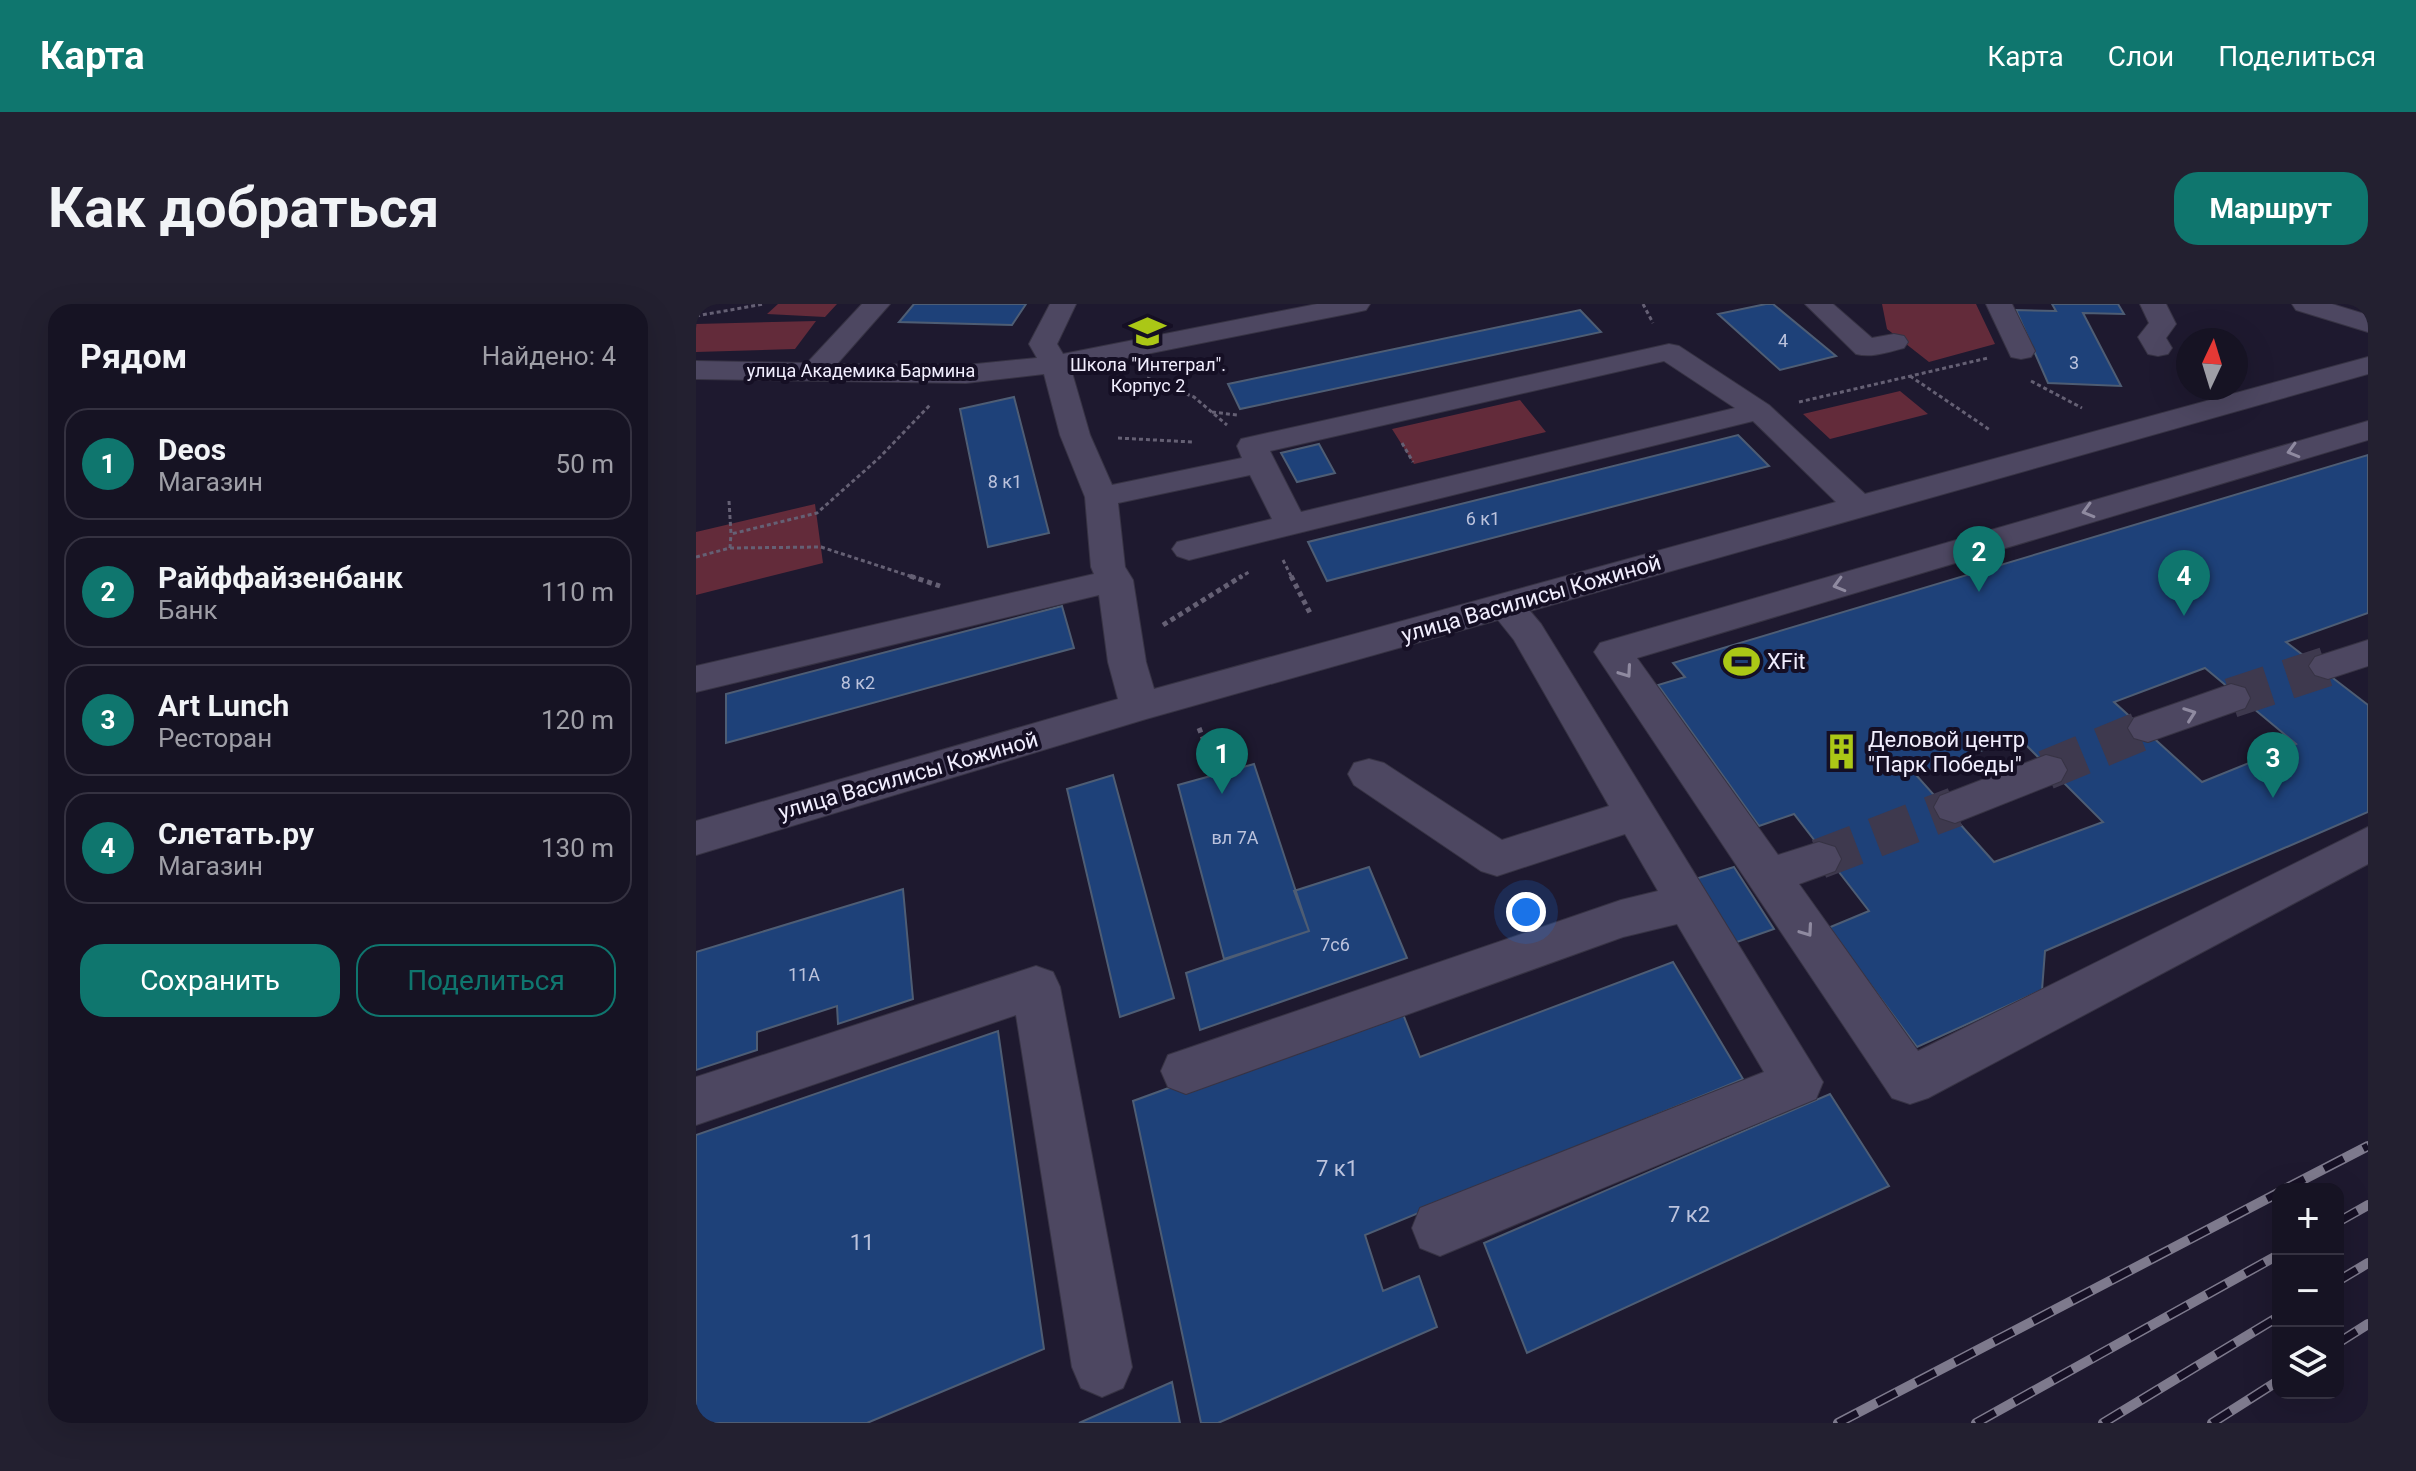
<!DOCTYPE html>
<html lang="ru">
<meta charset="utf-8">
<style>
:root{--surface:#161323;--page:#232030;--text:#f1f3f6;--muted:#9e9ea6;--line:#353241;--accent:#0f766e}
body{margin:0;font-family:Roboto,sans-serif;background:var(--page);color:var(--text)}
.controls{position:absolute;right:24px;bottom:24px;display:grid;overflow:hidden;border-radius:16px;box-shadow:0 8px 32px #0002}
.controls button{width:72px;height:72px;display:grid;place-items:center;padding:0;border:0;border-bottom:2px solid var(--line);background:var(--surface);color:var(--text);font:40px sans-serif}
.compass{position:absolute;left:1480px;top:24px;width:72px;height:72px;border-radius:50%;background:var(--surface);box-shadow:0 8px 32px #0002;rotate:4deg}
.you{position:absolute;left:830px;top:608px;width:28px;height:28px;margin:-20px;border:6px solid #fff;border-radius:50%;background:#1a73e8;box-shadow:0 0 0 12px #1a73e833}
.badge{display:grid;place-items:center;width:52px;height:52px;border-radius:50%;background:var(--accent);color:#fff;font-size:26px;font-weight:700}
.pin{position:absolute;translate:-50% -66px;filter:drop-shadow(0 2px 4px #0008)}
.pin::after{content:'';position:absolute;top:42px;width:28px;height:24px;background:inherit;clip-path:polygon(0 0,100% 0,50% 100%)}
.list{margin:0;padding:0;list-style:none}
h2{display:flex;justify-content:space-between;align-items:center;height:104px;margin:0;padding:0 32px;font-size:34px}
h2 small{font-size:26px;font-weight:400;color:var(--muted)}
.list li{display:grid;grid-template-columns:52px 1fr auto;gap:24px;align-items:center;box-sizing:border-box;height:112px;margin:0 16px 16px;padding:0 16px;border:2px solid var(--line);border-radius:24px}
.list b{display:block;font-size:30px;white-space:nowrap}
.list p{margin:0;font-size:26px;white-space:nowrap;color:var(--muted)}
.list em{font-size:26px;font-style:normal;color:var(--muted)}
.actions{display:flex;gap:16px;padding:24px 32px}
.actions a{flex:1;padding:18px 0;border:2px solid var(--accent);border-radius:24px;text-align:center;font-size:28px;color:var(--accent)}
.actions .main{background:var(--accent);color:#fff}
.icon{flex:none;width:44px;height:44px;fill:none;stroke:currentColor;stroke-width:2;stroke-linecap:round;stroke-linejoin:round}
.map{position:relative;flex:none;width:1672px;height:1119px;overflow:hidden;border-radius:24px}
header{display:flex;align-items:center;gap:48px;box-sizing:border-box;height:112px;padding:0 40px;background:var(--accent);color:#fff}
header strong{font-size:38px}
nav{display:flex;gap:44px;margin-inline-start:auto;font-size:28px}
.intro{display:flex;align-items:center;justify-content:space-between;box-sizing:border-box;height:192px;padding:0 48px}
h1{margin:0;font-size:56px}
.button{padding:20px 36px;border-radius:24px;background:var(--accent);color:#fff;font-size:28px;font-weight:700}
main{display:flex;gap:48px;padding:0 48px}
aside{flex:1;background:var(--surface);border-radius:24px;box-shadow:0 8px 32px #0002}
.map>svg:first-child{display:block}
</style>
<header>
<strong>Карта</strong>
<nav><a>Карта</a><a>Слои</a><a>Поделиться</a></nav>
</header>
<div class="intro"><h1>Как добраться</h1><a class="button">Маршрут</a></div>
<main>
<aside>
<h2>Рядом<small>Найдено: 4</small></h2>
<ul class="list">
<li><span class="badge">1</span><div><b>Deos</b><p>Магазин</p></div><em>50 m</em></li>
<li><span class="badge">2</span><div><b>Райффайзенбанк</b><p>Банк</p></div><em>110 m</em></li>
<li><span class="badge">3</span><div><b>Art Lunch</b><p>Ресторан</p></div><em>120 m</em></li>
<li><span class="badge">4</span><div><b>Слетать.ру</b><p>Магазин</p></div><em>130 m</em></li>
</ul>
<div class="actions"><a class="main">Сохранить</a><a>Поделиться</a></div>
</aside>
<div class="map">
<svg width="1672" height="1119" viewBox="0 0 1672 1119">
<rect width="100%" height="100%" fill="#1e192f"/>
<path fill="#632b3a" d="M 82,0 L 141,0 L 129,13 L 71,10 Z
M 1186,0 L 1280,0 L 1299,40 L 1233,58 L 1191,25 Z
M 120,17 L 99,45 L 0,48 L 0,20 Z
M 1204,87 L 1232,110 L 1134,135 L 1107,110 Z
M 824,96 L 850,128 L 718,160 L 696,125 Z
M 119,200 L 127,259 L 0,291 L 0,228 Z"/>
<path fill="#1e4179" stroke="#4e5d74" stroke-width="2" fill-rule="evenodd" d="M 218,0 L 330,0 L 316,21 L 203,18 Z
M 1070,0 L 1077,0 L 1140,52 L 1084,66 L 1022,10 Z
M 1356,0 L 1422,0 L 1428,10 L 1387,9 L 1425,82 L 1352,79 L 1320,6 L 1360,7 Z
M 884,6 L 905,28 L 544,105 L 532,80 Z
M 318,93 L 353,229 L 292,243 L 264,105 Z
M 1042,131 L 1073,162 L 631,277 L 612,238 Z
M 623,140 L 639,169 L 601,178 L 585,149 Z
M 1672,151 L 1672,309 L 1590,338 L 1672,401 L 1672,508 L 1349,647 L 1346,686 L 1221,743 L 1132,624 L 1173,607 L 1098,510 L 1063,522 L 962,381 L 989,373 L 977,359 ZM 1509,364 L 1600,440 L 1506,478 L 1418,398 ZM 1322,433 L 1407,518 L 1298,558 L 1220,471 Z
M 366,302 L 378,344 L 30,439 L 30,390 Z
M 558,460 L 613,627 L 528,655 L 482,481 Z
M 417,471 L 478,694 L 424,713 L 371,485 Z
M 673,563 L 711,654 L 504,726 L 490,669 L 613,627 L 598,587 Z
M 1038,563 L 1078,625 L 1038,639 L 999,575 Z
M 207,585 L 217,695 L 142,720 L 141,702 L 61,728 L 61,746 L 0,766 L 0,648 Z
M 977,658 L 1047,775 L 669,931 L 687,987 L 723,972 L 741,1023 L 522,1119 L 505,1119 L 437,797 L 703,700 L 724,753 Z
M 302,727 L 348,1045 L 171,1119 L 0,1119 L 0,831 Z
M 1134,790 L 1193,882 L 831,1049 L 788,939 Z
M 476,1078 L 484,1119 L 383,1119 Z"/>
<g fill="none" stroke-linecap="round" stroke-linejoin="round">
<path stroke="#3e394e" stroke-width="40" stroke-dasharray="40 20" stroke-linecap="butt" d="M 1535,394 L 1632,362
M 1350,466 L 1452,424
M 1123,555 L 1259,503"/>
<defs>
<path id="minor" d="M 166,0 L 194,0 L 141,60 L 270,61 L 341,54 L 333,40 L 354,0 L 380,0 L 361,40 L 367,50 L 621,0 L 674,0 L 670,6 L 661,8 L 375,65 L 394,131 L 416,181 L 546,154 L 541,142 L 545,135 L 973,40 L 983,42 L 1073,101 L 1169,190 L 1672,53 L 1672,70 L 834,307 L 845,320 L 1127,778 L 1120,795 L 744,952 L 724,944 L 716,924 L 724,904 L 1068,768 L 981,620 L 927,633 L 490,790 L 472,783 L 465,767 L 472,751 L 925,596 L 962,587 L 929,530 L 801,572 L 785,567 L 658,481 L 652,470 L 658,459 L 673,455 L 688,459 L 806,536 L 913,502 L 818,336 L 802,316 L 450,415 L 0,551 L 0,517 L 422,395 L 412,358 L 403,291 L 0,388 L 0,362 L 398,270 L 395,263 L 389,193 L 364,131 L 348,70 L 270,79 L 0,75 L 0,57 L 111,59 ZM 968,57 L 1039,104 L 605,208 L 574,147 ZM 1057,117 L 1140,198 L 458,385 L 450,358 L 437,276 L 429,263 L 422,199 L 554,171 L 576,215 L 481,238 L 476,245 L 481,252 L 493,256 Z
M 1109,0 L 1137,0 L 1176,34 L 1198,30 L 1208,32 L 1212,38 L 1208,44 C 1192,48 1176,54 1160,50 Z
M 1290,0 L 1316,0 L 1339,47 L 1335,53 L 1325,55 L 1315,53 Z
M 1444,0 L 1470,0 L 1480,20 L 1470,34 L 1476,44 L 1472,50 L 1462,52 L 1452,50 L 1442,33 L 1453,19 Z
M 1596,0 L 1636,0 L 1672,11 L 1672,28 L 1600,6 Z
M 1672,117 L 1672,136 L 941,354 L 1082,551 L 1123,538 L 1139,543 L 1145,555 L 1139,567 L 1103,580 L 1222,747 L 1672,523 L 1672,560 L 1232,794 L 1214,800 L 1196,794 L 904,357 L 898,348 L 904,339 Z
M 1672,336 L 1672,362 L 1632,375 L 1619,371 L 1613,362 L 1619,353 Z
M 1535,380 L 1549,384 L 1554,394 L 1549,404 L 1452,438 L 1438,434 L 1432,424 L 1438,414 Z
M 1350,451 L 1365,455 L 1371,466 L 1365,477 L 1259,519 L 1244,514 L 1238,503 L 1244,492 Z
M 340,662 L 357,668 L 364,683 L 436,1063 L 427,1084 L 406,1093 L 385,1084 L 376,1063 L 320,711 L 0,821 L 0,773 Z"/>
</defs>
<use href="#minor" stroke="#373344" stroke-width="2"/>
<path stroke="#656074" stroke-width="3" stroke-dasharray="4 3" stroke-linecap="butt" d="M 947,0 L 957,19
M 0,12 L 68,0
M 1214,72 L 1294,126
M 451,74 L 498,93 L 531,121
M 1335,77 L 1386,104
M 1103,98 L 1292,54
M 516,108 L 541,111
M 422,134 L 496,138
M 706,139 L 717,158
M 33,197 L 35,230 L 121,209 L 183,154 L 234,101
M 34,244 L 125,243 L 220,274
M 0,253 L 34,244 L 35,230
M 587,256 L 596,274
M 543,274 L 553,268"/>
<path stroke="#656074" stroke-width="5" stroke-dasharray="5 4" stroke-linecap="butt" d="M 214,272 L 244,282
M 595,272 L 614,309
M 467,321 L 546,272
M 503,424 L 521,470"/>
<use href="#minor" fill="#4d4761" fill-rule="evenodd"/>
<defs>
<path id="rail" d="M 1589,885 L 1672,842
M 1642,918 L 1672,901
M 1642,977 L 1672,959
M 1642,1039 L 1672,1020
M 1142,1119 L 1582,889
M 1280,1119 L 1582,951
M 1407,1119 L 1582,1013
M 1516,1119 L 1582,1077"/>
</defs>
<use href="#rail" stroke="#7e7a8d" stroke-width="10"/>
<use href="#rail" stroke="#150f24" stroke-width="7" stroke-dasharray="22" stroke-linecap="butt"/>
</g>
<defs><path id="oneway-chevron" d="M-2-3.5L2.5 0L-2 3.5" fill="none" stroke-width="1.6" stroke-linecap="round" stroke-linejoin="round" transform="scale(2)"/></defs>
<g stroke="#8f8aa0">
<use href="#oneway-chevron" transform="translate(1597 147) rotate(164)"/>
<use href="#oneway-chevron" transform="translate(1392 207) rotate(164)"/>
<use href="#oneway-chevron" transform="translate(1143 281) rotate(164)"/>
<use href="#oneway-chevron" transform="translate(930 368) rotate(55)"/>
<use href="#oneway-chevron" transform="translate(1494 410) rotate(-20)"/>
<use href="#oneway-chevron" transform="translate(1111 627) rotate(55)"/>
</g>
<defs>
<symbol id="school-bare" viewBox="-9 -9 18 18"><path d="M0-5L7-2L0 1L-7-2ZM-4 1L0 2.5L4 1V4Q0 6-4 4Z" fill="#abc716" stroke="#150f24" stroke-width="2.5" paint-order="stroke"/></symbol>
<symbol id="stadium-bare" viewBox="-9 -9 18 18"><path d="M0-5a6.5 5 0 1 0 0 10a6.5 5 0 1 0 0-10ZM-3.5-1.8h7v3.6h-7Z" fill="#abc716" stroke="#150f24" stroke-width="2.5" paint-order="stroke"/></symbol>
<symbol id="building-bare" viewBox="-9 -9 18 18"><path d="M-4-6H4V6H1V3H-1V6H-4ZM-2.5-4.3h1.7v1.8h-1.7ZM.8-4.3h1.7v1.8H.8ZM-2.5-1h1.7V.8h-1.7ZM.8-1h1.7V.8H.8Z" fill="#abc716" stroke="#150f24" stroke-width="2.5" paint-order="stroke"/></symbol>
</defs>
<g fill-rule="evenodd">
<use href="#school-bare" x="426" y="2" width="51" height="51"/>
<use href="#stadium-bare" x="1020" y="332" width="51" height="51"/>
<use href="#building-bare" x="1120" y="422" width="51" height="51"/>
</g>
<g text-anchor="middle" stroke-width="8" stroke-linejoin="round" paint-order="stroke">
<g font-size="18" fill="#bcc3dd">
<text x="1087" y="43">4</text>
<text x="1378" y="65">3</text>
<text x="309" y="184">8 к1</text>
<text x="787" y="221">6 к1</text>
<text x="162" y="385">8 к2</text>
<text x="539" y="540">вл 7А</text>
<text x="639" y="647">7с6</text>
<text x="108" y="677">11А</text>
</g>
<g font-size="18" fill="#f1eefe" stroke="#150f24">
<text x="452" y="67">Школа "Интеграл".<tspan x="452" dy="21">Корпус 2</tspan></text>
</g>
<g font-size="18" fill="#f1eefe" stroke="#150f24">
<text x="165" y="73">улица Академика Бармина</text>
</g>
<g font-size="22" fill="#f1eefe" stroke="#150f24">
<text transform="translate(835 294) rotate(-16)" y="8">улица Василисы Кожиной</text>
<text transform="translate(212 471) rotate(-16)" y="8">улица Василисы Кожиной</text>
</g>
<g font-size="22" fill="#f1eefe" stroke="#150f24" text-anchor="start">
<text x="1071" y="365">XFit</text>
<text x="1172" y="443">Деловой центр<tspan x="1172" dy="25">"Парк Победы"</tspan></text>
</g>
<g font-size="22" fill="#bcc3dd">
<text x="641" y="872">7 к1</text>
<text x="993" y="918">7 к2</text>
<text x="166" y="946">11</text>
</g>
</g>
</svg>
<div class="controls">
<button>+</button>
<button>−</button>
<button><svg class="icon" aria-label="layers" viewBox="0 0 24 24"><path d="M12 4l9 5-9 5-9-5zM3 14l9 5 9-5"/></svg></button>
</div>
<svg class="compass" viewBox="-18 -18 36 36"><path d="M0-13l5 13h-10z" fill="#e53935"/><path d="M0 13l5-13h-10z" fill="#9e9ea6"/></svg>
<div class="you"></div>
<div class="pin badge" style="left:526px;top:490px">1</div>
<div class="pin badge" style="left:1283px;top:288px">2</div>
<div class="pin badge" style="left:1577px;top:494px">3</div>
<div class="pin badge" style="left:1488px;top:312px">4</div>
</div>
</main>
